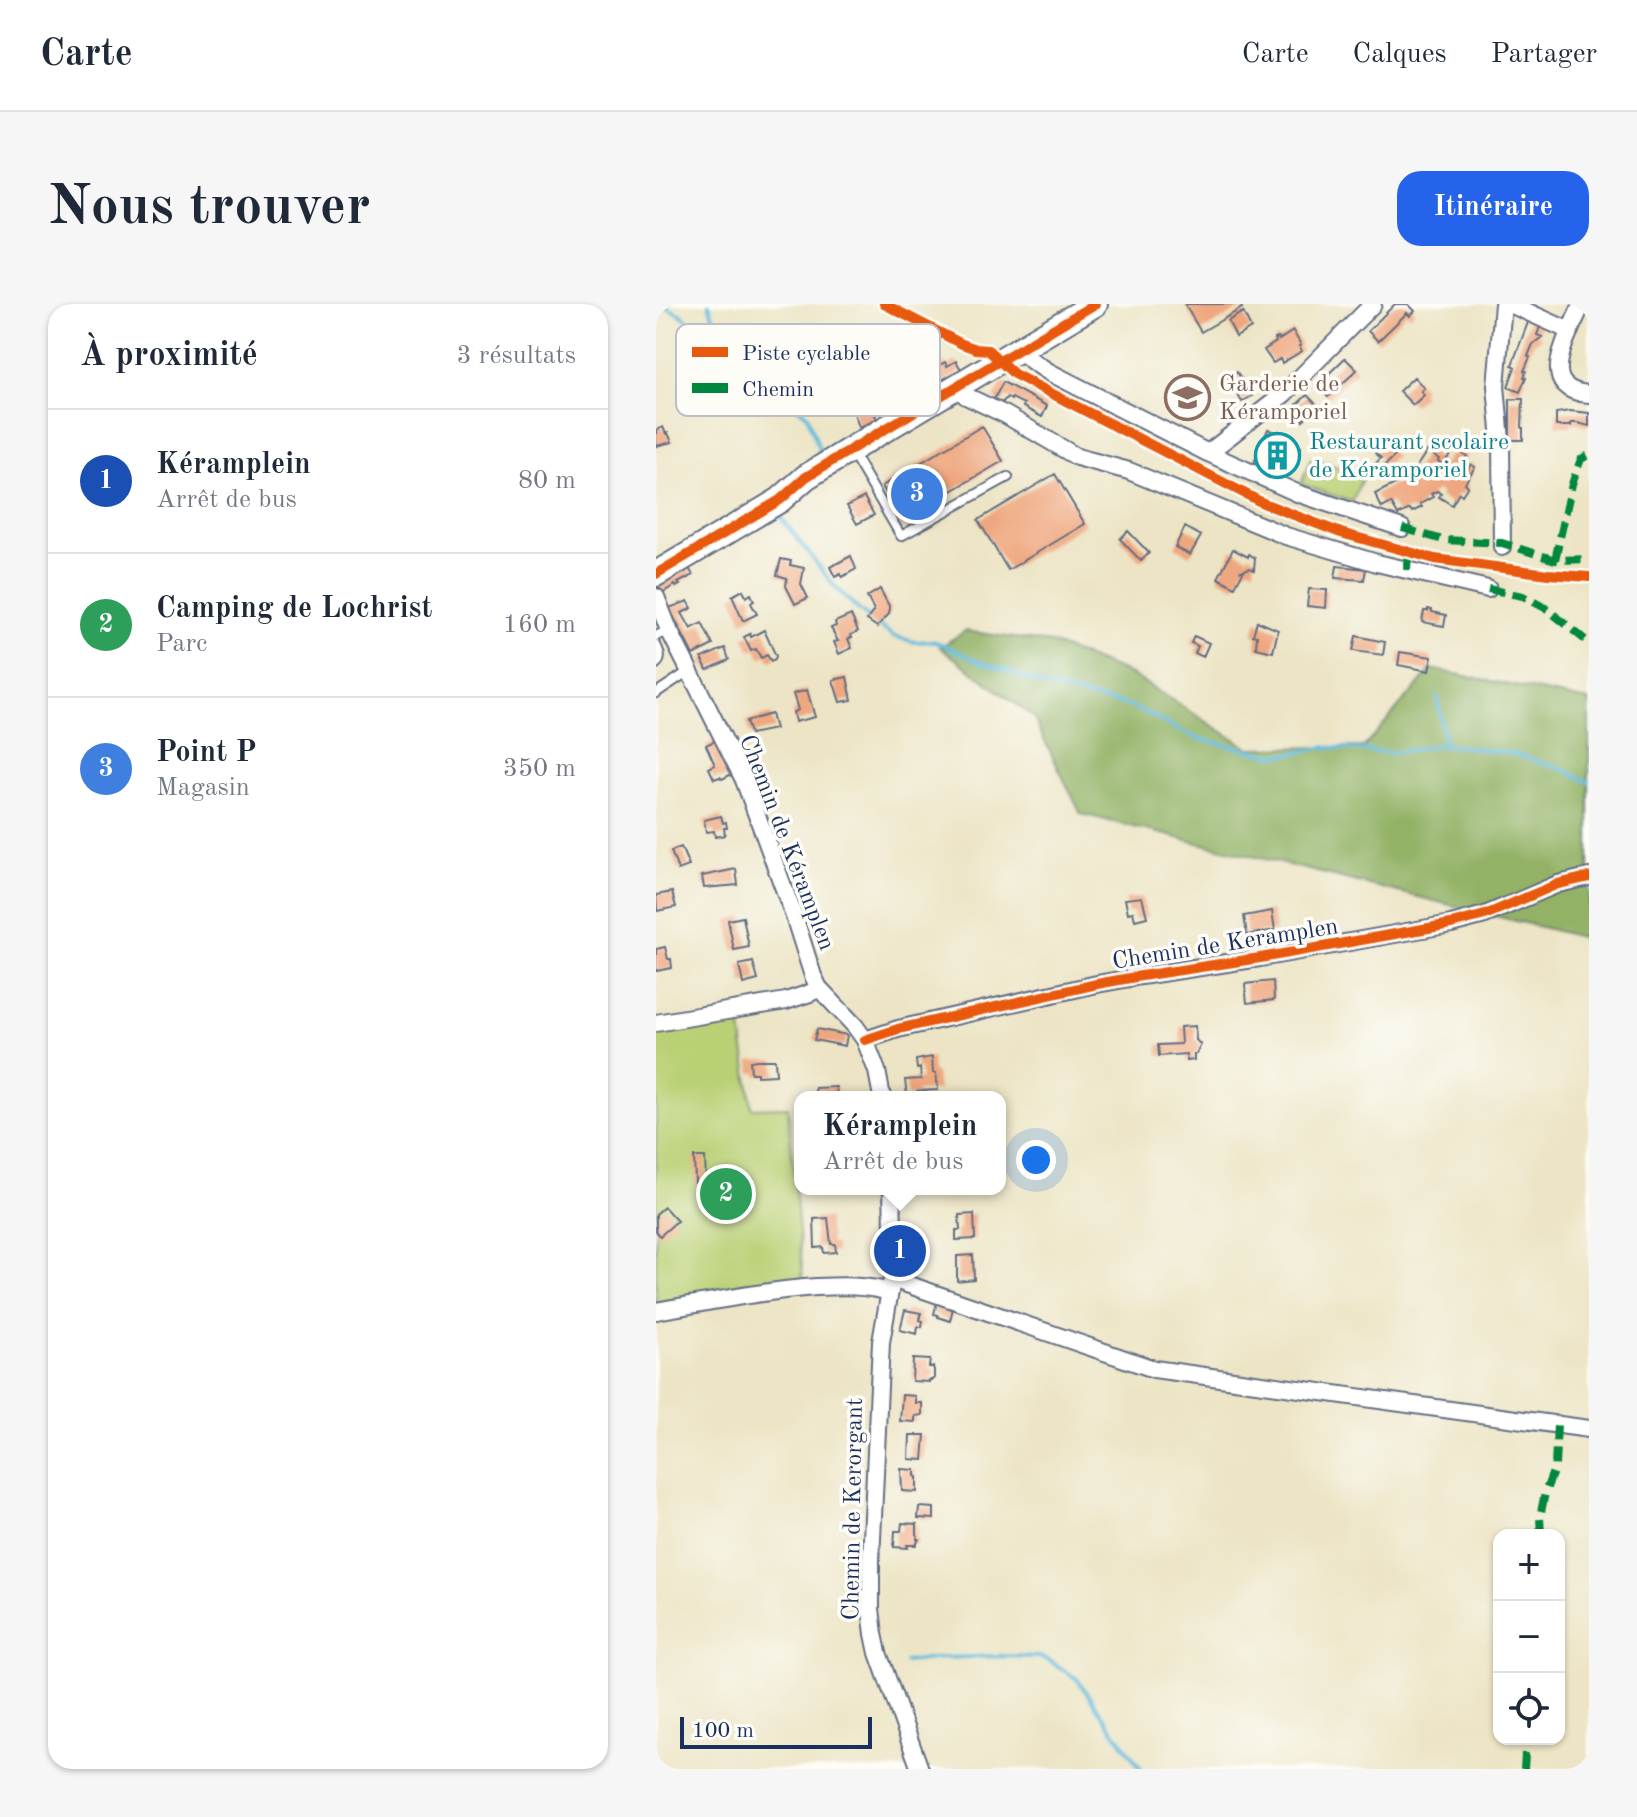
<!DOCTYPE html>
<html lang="fr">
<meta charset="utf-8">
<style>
:root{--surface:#fff;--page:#f6f6f7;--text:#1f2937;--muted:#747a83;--line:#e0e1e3;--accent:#2563eb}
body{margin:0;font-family:"Old Standard TT",serif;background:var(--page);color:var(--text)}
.controls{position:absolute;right:24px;bottom:24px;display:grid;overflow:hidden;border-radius:16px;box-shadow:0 2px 6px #0004}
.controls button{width:72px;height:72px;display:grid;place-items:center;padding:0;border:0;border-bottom:2px solid var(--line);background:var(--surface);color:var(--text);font:40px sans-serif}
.scale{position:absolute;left:24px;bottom:20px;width:192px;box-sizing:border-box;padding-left:8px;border:4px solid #1b2f5e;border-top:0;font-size:22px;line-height:28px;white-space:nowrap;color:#1b2f5e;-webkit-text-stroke:6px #fdfcf7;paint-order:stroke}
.you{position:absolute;left:380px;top:856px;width:28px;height:28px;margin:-20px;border:6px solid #fff;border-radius:50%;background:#1a73e8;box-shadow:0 0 0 12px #1a73e833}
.badge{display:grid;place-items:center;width:52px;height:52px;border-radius:50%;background:var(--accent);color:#fff;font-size:26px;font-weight:700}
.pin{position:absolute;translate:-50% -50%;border:4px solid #fff;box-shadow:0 2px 8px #0006}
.popup{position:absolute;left:138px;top:787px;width:212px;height:104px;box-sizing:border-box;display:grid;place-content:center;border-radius:16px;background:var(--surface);filter:drop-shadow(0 2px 6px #0005);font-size:26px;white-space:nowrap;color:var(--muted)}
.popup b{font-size:30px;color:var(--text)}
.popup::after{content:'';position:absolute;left:50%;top:100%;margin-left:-16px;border:16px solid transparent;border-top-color:var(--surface)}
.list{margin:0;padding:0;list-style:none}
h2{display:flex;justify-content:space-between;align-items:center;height:104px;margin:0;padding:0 32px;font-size:34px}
h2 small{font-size:26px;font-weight:400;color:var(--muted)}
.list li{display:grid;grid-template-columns:52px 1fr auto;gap:24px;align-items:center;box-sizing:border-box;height:144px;padding:0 32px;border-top:2px solid var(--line)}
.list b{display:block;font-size:30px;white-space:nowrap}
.list p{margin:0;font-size:26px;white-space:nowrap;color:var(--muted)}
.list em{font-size:26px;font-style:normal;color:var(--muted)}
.icon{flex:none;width:44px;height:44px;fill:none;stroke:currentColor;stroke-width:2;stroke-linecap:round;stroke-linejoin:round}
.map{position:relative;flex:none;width:933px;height:1465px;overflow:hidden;border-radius:24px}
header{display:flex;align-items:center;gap:48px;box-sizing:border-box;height:112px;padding:0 40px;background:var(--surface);border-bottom:2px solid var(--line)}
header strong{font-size:38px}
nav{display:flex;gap:44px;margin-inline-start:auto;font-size:28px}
.intro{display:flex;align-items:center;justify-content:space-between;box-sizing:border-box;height:192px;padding:0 48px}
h1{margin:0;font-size:56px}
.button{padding:20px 36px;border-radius:24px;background:var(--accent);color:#fff;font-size:28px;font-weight:700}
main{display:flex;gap:48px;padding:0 48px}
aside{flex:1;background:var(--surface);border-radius:24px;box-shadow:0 2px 6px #0004}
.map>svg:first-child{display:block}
</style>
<header>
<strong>Carte</strong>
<nav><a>Carte</a><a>Calques</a><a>Partager</a></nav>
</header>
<div class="intro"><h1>Nous trouver</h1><a class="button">Itinéraire</a></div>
<main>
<aside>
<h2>À proximité<small>3 résultats</small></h2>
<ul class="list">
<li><span class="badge" style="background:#1a4fb4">1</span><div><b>Kéramplein</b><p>Arrêt de bus</p></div><em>80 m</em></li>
<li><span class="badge" style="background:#2e9e5b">2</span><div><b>Camping de Lochrist</b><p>Parc</p></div><em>160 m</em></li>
<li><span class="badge" style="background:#3f7fe0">3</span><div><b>Point P</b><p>Magasin</p></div><em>350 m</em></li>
</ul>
</aside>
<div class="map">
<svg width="933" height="1465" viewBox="0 0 933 1465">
<rect width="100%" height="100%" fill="#fdfcf7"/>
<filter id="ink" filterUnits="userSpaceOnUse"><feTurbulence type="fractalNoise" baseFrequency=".0125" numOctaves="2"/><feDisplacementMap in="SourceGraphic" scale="16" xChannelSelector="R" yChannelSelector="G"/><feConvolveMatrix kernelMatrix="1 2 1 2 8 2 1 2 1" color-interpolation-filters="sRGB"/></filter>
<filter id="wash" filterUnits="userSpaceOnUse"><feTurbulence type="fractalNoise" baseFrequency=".006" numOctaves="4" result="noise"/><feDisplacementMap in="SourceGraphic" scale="32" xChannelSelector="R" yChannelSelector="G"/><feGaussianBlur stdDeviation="1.8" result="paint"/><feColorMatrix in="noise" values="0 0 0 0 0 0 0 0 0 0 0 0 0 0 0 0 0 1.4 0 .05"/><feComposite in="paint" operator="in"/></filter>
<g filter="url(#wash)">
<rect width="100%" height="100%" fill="#ece4c4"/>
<path fill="#bad074" stroke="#6a8069" stroke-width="2" d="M 655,154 L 707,172 L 696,198 L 645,180 Z
M 84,716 L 96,804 L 132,803 L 147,975 L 0,1000 L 0,727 Z"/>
<path fill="#93b266" stroke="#577062" stroke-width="2" d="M 309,327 L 395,339 L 474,370 L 593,444 L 708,443 L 776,365 L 933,397 L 933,635 L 425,510 L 377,413 L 284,343 Z"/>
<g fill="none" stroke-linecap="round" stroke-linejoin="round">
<path stroke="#5cb8da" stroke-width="4" d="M 4,0 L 24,10 L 88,59 L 152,112 L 165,151 L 162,153
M 53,0 L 66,40
M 120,207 L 179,283 L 204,307 L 237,332 L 259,338 L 276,337 L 288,341 L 324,358 L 352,367 L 382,380 L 432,393 L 468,400 L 491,409 L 526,428 L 544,435 L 615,451 L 629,451 L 669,443 L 736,449 L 784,441 L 802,442 L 859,450 L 906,465 L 933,478
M 781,393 L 789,442
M 249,1358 L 287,1354 L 345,1352 L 383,1353 L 393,1356 L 421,1375 L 485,1465"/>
</g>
<g id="blocks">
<path fill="#efa77f" d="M 531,0 L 584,0 L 586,4 L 545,28 L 529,1 Z
M 739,0 L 752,0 L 759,7 L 754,12 L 751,9 L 722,37 L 712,27 Z
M 587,8 L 595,24 L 580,33 L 572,17 Z
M 874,13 L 886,18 L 881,31 L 886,33 L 877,40 L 872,52 L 874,53 L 868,67 L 870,67 L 868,73 L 870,74 L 864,88 L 852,83 L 859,63 L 856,61 Z
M 637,27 L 645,41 L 643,42 L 646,47 L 626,59 L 624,55 L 617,59 L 608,46 L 620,38 L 619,35 L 622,34 L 623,36 Z
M 689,54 L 701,66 L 672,93 L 666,87 L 662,80 Z
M 300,57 L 306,67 L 287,78 L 278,64 L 289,58 L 291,62 Z
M 581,68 L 596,92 L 586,98 L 571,74 Z
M 758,73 L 768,84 L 765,87 L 768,91 L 757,101 L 743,87 Z
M 347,78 L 391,102 L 386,113 L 367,103 L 368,100 L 356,94 L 355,96 L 351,93 L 346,99 L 338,95 Z
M 651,91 L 664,104 L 660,108 L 658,105 L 646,117 L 635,106 Z
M 854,95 L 867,95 L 866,124 L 867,124 L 867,136 L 854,136 Z
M 207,102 L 209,108 L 217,105 L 221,116 L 203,123 L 197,106 Z
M 914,107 L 933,109 L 933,122 L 922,119 L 915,119 L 915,122 L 900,122 L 900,109 Z
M 326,122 L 347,157 L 246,216 L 226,182 Z
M 7,123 L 10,130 L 12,129 L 16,138 L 0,142 L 0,126 Z
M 612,125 L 628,132 L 627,135 L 645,143 L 634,169 L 617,162 L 616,165 L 598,159 Z
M 728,141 L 739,152 L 723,167 L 718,161 L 725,154 L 719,149 Z
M 798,144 L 811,152 L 805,161 L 812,165 L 815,160 L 819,163 L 809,179 L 812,182 L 806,191 L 803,189 L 796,201 L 783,193 L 785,190 L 781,187 L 775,190 L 777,193 L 764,200 L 766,203 L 756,208 L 754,205 L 742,211 L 735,199 L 726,204 L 719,190 L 757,171 L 760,175 L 762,174 L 765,169 L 759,165 L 771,147 L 783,155 L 782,157 L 787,161 Z
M 399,170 L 429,220 L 352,266 L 322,216 Z
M 208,193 L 218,211 L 201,220 L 191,202 Z
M 529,223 L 545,232 L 534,251 L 519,243 Z
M 472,227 L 493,249 L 485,257 L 464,235 Z
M 577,245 L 592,253 L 593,250 L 599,254 L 598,266 L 594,264 L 585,267 L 587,268 L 579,283 L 562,274 Z
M 195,252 L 200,265 L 186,273 L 185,270 L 179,273 L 174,263 Z
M 125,255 L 135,257 L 134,261 L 148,264 L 145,280 L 152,294 L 139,300 L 130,282 L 131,274 L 121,271 Z
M 31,261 L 37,271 L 22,279 L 24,281 L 20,283 L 19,281 L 6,289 L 0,279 Z
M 681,262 L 710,265 L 708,276 L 679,274 Z
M 224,285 L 234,304 L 233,310 L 221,323 L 211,316 L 218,306 L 211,293 Z
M 653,285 L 671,286 L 670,304 L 651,302 Z
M 87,286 L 90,293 L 95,290 L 98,297 L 95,299 L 101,310 L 87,317 L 76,292 Z
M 32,297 L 36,304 L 26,309 L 35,325 L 46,319 L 57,341 L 37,351 L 13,304 Z
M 772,305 L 776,306 L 776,308 L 790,311 L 788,322 L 766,318 L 768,307 L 772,307 Z
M 195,311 L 202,327 L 195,331 L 196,333 L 192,335 L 196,344 L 183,350 L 178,338 L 182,337 L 175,324 L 180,322 L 179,318 Z
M 601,317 L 622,326 L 617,348 L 600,344 L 601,332 L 597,331 Z
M 108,326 L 120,352 L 119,355 L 115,357 L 111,351 L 105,354 L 100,345 L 95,347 L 88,333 L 94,330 L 95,333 Z
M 538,332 L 553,339 L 547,353 L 539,349 L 542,342 L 535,339 Z
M 700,332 L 729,338 L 727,351 L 697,347 Z
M 69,344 L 73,356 L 51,366 L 46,354 Z
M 744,348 L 776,353 L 773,367 L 742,361 Z
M 191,373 L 196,396 L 184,398 L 177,376 Z
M 151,386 L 159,413 L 139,418 L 137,408 L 142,406 L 137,390 Z
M 115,410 L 119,425 L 94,430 L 90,417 Z
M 60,436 L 76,470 L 66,475 L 64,473 L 58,475 L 53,464 L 59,461 L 50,441 Z
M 65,512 L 67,519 L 70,518 L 71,524 L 68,524 L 69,531 L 59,533 L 58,527 L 50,528 L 48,516 Z
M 25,543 L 33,562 L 22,566 L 15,547 Z
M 80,565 L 82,581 L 48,584 L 46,572 Z
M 16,588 L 20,603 L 1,607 L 0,591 Z
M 486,593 L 491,613 L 479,616 L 477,608 L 472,609 L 469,595 Z
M 616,607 L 619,626 L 591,631 L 588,612 Z
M 87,613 L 93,643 L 78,646 L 72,616 Z
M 9,643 L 12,655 L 15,655 L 16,664 L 0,667 L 0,645 Z
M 97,658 L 102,676 L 87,680 L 83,661 Z
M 617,677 L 618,696 L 591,699 L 589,680 Z
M 539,722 L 540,736 L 545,741 L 540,750 L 538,750 L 538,756 L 531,757 L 530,750 L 503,752 L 502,741 L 525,740 L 524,723 Z
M 161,725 L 191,731 L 189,742 L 158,736 Z
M 276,753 L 277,769 L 280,769 L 282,786 L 261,787 L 261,791 L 251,792 L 249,776 L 265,775 L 264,764 L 261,765 L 260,756 Z
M 101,756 L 119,756 L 120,771 L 101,772 L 101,769 L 95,769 L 94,757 Z
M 180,783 L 181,793 L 160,793 L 159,784 Z
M 38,853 L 49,853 L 50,878 L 39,878 Z
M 8,903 L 21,917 L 4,932 L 0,927 L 0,910 Z
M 318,910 L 319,935 L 300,936 L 300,926 L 304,926 L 303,911 Z
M 172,914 L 175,940 L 179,940 L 180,948 L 168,949 L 167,943 L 159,944 L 158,915 Z
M 317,951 L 318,975 L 301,977 L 301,952 Z
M 281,998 L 297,1004 L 294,1017 L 282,1013 L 282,1011 L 278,1010 Z
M 249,1006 L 265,1009 L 264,1016 L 267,1017 L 266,1023 L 262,1023 L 261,1030 L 244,1026 Z
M 257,1055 L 274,1056 L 273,1063 L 277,1063 L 278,1066 L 278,1074 L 276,1076 L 273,1076 L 273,1078 L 256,1077 Z
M 246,1091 L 259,1092 L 259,1099 L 266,1099 L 266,1111 L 259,1112 L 259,1118 L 244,1117 Z
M 254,1131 L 269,1131 L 267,1156 L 253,1155 Z
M 245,1165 L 259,1166 L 259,1172 L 261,1173 L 261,1188 L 246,1187 Z
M 263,1203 L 278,1204 L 278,1215 L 262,1214 Z
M 246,1219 L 261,1220 L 261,1235 L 263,1235 L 260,1241 L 251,1241 L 252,1244 L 238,1243 L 239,1227 L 245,1227 Z"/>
</g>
</g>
<g filter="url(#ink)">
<use href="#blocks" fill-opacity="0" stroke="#646e82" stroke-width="2"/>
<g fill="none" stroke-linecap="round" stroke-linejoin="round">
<defs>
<path id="lane" d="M 197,150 L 245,232 L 352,173
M 0,332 L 13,326
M 0,341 C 3,347 7,355 0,360
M 0,389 L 33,367"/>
<path id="street" d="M 854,0 L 914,27
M 926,0 C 914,29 877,86 933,90
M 364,45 L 376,57 L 393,68 L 552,149 L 641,189 L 746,224
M 300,82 L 310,92 L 350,111 L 421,153 L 473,167 L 630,232 L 721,259 L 832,285
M 552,149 L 628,90 L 717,0
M 846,243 L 845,137 L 840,82 L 847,0
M 0,293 L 13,326 L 88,476 L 138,612 L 157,672 L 163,684 L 199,722 L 209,736 L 221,767 L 226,793
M 0,719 L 130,697 L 154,689 L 163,684
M 209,736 L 242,725 L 441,680 L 485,672 L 604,654 L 795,620 L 829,611 L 902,580 L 933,573
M 236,885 L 238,964 L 225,1038 L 215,1257 L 215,1305 L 218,1330 L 222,1349 L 264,1465
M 236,975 L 498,1065 L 933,1125
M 0,1007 C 53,998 106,987 160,983 C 186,982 210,981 234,988"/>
<path id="primary" d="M 0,270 L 124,196 L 150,173 L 194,146 L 439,0"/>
</defs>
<use href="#lane" stroke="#646e82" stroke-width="12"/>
<use href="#street" stroke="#646e82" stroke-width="20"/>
<use href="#primary" stroke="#646e82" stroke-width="28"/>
<use href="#lane" stroke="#fff" stroke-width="8"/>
<use href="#street" stroke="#fff" stroke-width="16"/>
<use href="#primary" stroke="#fff" stroke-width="24"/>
<path stroke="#00873e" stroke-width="8" stroke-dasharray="16 8" stroke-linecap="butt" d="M 746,224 L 787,236 L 846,239 L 899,256 L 933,255
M 899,256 L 916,180 L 925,155 L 933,151
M 751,266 L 752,242
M 832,285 L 867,292 L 891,305 L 933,339
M 885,1231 L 884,1213 L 889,1189 L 899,1162 L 901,1120
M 868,1465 L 870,1435"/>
<defs>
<path id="cycleway" d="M 228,0 L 306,40 L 320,45 L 332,46 L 358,70 L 607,199 L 685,229 L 779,255 L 892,270 L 933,273
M 0,270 L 124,196 L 150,173 L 194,146 L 439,0
M 209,736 L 242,725 L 441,680 L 485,672 L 604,654 L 795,620 L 829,611 L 902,580 L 933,573"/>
</defs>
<use href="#cycleway" stroke="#fdfcf7" stroke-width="15"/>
<use href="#cycleway" stroke="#e8590c" stroke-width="10"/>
</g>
</g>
<defs>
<symbol id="school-ring" viewBox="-11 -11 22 22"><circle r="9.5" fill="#fdfcf7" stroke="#8d6e63" stroke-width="1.5"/><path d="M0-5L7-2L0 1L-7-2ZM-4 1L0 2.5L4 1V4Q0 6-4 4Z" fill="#8d6e63"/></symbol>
<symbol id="building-ring" viewBox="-11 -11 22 22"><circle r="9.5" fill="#fdfcf7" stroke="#0f9aa8" stroke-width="1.5"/><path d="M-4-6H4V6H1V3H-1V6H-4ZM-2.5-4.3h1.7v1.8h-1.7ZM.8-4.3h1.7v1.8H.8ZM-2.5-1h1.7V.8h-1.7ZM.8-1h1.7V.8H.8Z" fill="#0f9aa8"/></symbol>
</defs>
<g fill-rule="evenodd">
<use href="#school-ring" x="506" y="68" width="51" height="51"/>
<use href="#building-ring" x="596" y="126" width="51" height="51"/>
</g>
<g text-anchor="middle" stroke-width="7" stroke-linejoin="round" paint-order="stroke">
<g font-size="24" fill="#785e54" stroke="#fdfcf7" text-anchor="start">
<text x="563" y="87">Garderie de<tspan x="563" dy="28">Kéramporiel</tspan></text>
</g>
<g font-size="24" fill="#0d838f" stroke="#fdfcf7" text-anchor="start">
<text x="653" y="145">Restaurant scolaire<tspan x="653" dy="28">de Kéramporiel</tspan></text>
</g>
<g font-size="24" fill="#1b2f5e" stroke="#fdfcf7">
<text transform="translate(132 538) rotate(69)" y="8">Chemin de Kéramplen</text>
<text transform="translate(569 639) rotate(-9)" y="8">Chemin de Keramplen</text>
<text transform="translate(196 1205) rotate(-89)" y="8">Chemin de Kerorgant</text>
</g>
</g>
<rect x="20" y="20" width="264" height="92" rx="12" fill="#fdfcf7" stroke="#b9bec9" stroke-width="2"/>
<rect x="36" y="43" width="36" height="10" fill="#e8590c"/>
<rect x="36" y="79" width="36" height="10" fill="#00873e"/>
<g font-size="22" fill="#1b2f5e">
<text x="86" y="56">Piste cyclable</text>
<text x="86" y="92">Chemin</text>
</g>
</svg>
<div class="controls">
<button>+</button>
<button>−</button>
<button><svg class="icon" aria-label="locate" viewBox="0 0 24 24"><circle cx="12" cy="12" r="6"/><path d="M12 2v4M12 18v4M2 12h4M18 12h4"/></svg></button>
</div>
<div class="scale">100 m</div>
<div class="you"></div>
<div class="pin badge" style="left:244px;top:947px;background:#1a4fb4">1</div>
<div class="popup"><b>Kéramplein</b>Arrêt de bus</div>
<div class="pin badge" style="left:70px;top:890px;background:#2e9e5b">2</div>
<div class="pin badge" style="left:261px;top:190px;background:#3f7fe0">3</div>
</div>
</main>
